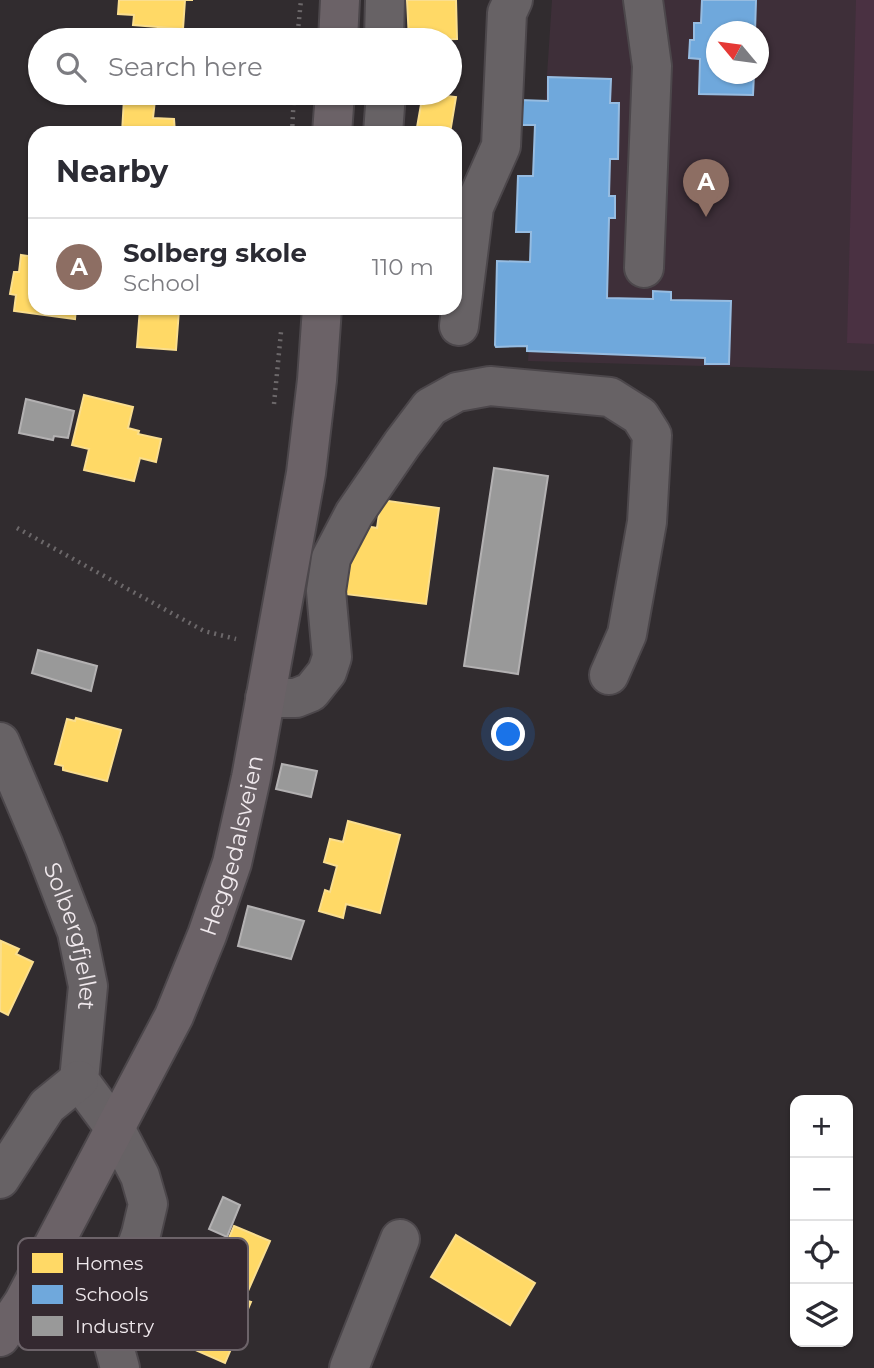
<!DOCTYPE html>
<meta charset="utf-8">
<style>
:root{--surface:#fff;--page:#f2f2f3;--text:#2b2b33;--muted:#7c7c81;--line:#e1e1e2;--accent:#2563eb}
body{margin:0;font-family:Montserrat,sans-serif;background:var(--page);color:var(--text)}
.controls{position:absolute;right:21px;bottom:21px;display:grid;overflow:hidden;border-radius:14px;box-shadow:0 2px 5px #0004}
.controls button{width:63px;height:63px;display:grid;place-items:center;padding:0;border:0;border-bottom:2px solid var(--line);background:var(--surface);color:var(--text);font:35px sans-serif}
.compass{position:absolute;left:706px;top:21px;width:63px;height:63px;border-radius:50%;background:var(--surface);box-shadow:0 2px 5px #0004;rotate:299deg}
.you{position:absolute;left:509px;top:735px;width:24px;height:24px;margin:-18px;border:5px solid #fff;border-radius:50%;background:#1a73e8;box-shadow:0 0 0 10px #1a73e833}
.badge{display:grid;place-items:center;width:46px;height:46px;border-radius:50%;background:var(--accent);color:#fff;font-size:23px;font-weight:700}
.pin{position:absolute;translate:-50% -58px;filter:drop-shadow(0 2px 4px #0008)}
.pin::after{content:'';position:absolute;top:37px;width:24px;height:21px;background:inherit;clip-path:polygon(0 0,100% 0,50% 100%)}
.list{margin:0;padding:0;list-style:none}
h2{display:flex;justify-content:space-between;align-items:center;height:91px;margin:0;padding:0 28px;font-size:30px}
h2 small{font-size:23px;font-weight:400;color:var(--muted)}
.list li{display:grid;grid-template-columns:46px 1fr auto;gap:21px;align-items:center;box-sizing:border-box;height:98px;padding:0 28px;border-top:2px solid var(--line)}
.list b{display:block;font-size:26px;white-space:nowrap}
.list p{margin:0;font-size:23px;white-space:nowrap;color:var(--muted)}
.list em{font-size:23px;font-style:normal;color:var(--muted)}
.icon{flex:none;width:38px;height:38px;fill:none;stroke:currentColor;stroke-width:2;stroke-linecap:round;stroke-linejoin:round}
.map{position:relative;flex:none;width:874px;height:1368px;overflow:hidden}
.search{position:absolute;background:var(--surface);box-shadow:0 2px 5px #0004;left:28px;top:28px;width:434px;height:77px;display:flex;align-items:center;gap:18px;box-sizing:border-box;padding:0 24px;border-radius:38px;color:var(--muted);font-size:26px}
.panel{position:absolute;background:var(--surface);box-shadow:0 2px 5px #0004;left:28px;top:126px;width:434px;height:189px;border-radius:21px}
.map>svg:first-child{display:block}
</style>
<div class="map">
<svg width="874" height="1368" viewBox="0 0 874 1368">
<rect width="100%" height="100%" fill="#312c2f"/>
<path fill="#3e2f39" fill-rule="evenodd" d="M 552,0 L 874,0 L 874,371 L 528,361 ZM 716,32 L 758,32 L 758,74 L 716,74 Z"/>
<path fill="#4a3142" d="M 856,0 L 874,0 L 874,344 L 847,343 Z"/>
<path fill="#ffd966" stroke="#fade8e" stroke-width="2" d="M 119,0 L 193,0 L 185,0 L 183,29 L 133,25 L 134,15 L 118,14 Z
M 407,0 L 456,0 L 457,39 L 409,40 Z
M 423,93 L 456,97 L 450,133 L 416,133 Z
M 124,98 L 155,100 L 153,118 L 174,119 L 175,133 L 122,133 Z
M 21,255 L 35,257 L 35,308 L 76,308 L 75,319 L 14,311 L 16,295 L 10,294 L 14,272 L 19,272 Z
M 140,308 L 209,308 L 209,312 L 179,310 L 176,350 L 137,347 Z
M 84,395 L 133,407 L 128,428 L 139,431 L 138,434 L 161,439 L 156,462 L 140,458 L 134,481 L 84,470 L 89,449 L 72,445 Z
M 381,500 L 439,508 L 426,604 L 345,594 L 354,524 L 377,528 Z
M 76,718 L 121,730 L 107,781 L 63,770 L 63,766 L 55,764 L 67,719 L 75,721 Z
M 348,821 L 400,835 L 380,913 L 346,904 L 343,918 L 319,911 L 325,890 L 330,892 L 337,866 L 324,862 L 330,839 L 343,842 Z
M 1,941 L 19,949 L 16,954 L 33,962 L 8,1015 L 0,1011 Z
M 234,1226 L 270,1241 L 244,1300 L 251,1302 L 225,1363 L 184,1345 L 210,1284 L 214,1286 L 219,1275 L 214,1273 Z
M 456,1235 L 535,1283 L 510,1325 L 431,1277 Z"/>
<path fill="#6fa8dc" stroke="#96bce1" stroke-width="2" d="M 702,0 L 756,0 L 755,32 L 716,32 L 716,74 L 754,74 L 753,95 L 699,94 L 700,59 L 689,58 L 690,40 L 694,40 L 694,23 L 701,23 Z
M 548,77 L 611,79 L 610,103 L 619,103 L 618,159 L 610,159 L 609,196 L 615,196 L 615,218 L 609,218 L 607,298 L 653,299 L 653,291 L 671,292 L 671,300 L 731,301 L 729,364 L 705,364 L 705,358 L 527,351 L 527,346 L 496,347 L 495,345 L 497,261 L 530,262 L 531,232 L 516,232 L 518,176 L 533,176 L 535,125 L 520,125 L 521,100 L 548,101 Z"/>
<path fill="#999" stroke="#b3b1b2" stroke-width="2" d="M 26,399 L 74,411 L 68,438 L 54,436 L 53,440 L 19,433 Z
M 494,468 L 548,476 L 518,674 L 464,666 Z
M 38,650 L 97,666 L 91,691 L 32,673 Z
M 282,764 L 317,771 L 311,797 L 276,789 Z
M 248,906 L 304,921 L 291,959 L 238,946 Z
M 223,1197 L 240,1205 L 227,1237 L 209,1229 Z"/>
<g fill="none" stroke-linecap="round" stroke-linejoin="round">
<defs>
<g id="minor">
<path d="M 643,0 L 652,66 L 644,268"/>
<path d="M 384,40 L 385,0"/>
<path d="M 383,133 L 386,93"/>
<path d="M 459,326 L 474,207 L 501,146 L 507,13 L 513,0"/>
<path d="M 265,698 L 296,698 L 311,692 L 327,672 L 332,657 L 326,591 L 331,558 L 354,514 L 402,444 L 430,407 L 457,392 L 490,386 L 610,397 L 640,416 L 652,435 L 647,522 L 627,634 L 609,675"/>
<path id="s1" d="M 0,742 L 44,846 L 77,932 L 88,986 L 79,1080 L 116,1130 L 140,1176 L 148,1204 L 141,1234 L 115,1309 L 112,1339 L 120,1368"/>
<path d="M 0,1179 L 47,1106 L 79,1080"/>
<path d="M 349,1368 L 400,1239"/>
</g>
<g id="major">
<path d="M 338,40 L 340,0"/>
<path d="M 332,133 L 335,93"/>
<path id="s2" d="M 0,1337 L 23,1303 L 174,1016 L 207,935 L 232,863 L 251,778 L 306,473 L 317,380 L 322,308"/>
</g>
</defs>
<use href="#minor" stroke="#4c474b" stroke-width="42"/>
<use href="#major" stroke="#4c474b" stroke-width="42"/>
<path stroke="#6c686a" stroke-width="4.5" stroke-dasharray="2 5" stroke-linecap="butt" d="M 297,40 L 301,0
M 292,133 L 294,93
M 274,404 L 281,332
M 17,528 L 204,631 L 236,639"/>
<use href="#minor" stroke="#676265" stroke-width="38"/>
<use href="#major" stroke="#6b6267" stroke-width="38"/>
</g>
<g text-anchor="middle" stroke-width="7" stroke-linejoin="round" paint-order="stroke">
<g font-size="23" fill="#f0e9ed" stroke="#342930">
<text dy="8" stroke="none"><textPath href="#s2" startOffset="546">Heggedalsveien</textPath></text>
<text dy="8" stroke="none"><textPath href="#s1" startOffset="208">Solbergfjellet</textPath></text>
</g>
</g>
<rect x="18" y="1238" width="230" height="112" rx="10" fill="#342930" stroke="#6c6369" stroke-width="2"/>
<rect x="32" y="1253" width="31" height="20" fill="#ffd966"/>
<rect x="32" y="1285" width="31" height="19" fill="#6fa8dc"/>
<rect x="32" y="1316" width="31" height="20" fill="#999"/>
<g font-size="19" fill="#f0e9ed">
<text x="75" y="1270">Homes</text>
<text x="75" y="1301">Schools</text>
<text x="75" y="1333">Industry</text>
</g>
</svg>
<div class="controls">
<button>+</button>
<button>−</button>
<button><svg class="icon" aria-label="locate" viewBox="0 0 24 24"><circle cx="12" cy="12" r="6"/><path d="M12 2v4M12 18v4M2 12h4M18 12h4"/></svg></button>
<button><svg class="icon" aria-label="layers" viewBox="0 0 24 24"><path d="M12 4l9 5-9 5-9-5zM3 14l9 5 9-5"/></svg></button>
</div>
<svg class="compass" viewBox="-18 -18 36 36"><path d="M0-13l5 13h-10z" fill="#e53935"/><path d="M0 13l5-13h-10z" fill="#7c7c81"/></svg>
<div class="you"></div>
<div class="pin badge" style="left:706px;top:217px;background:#8d6e63">A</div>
<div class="search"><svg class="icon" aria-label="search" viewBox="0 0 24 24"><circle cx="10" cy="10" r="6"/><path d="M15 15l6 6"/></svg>Search here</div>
<section class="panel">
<h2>Nearby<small></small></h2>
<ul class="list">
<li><span class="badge" style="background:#8d6e63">A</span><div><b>Solberg skole</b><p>School</p></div><em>110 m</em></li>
</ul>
</section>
</div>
